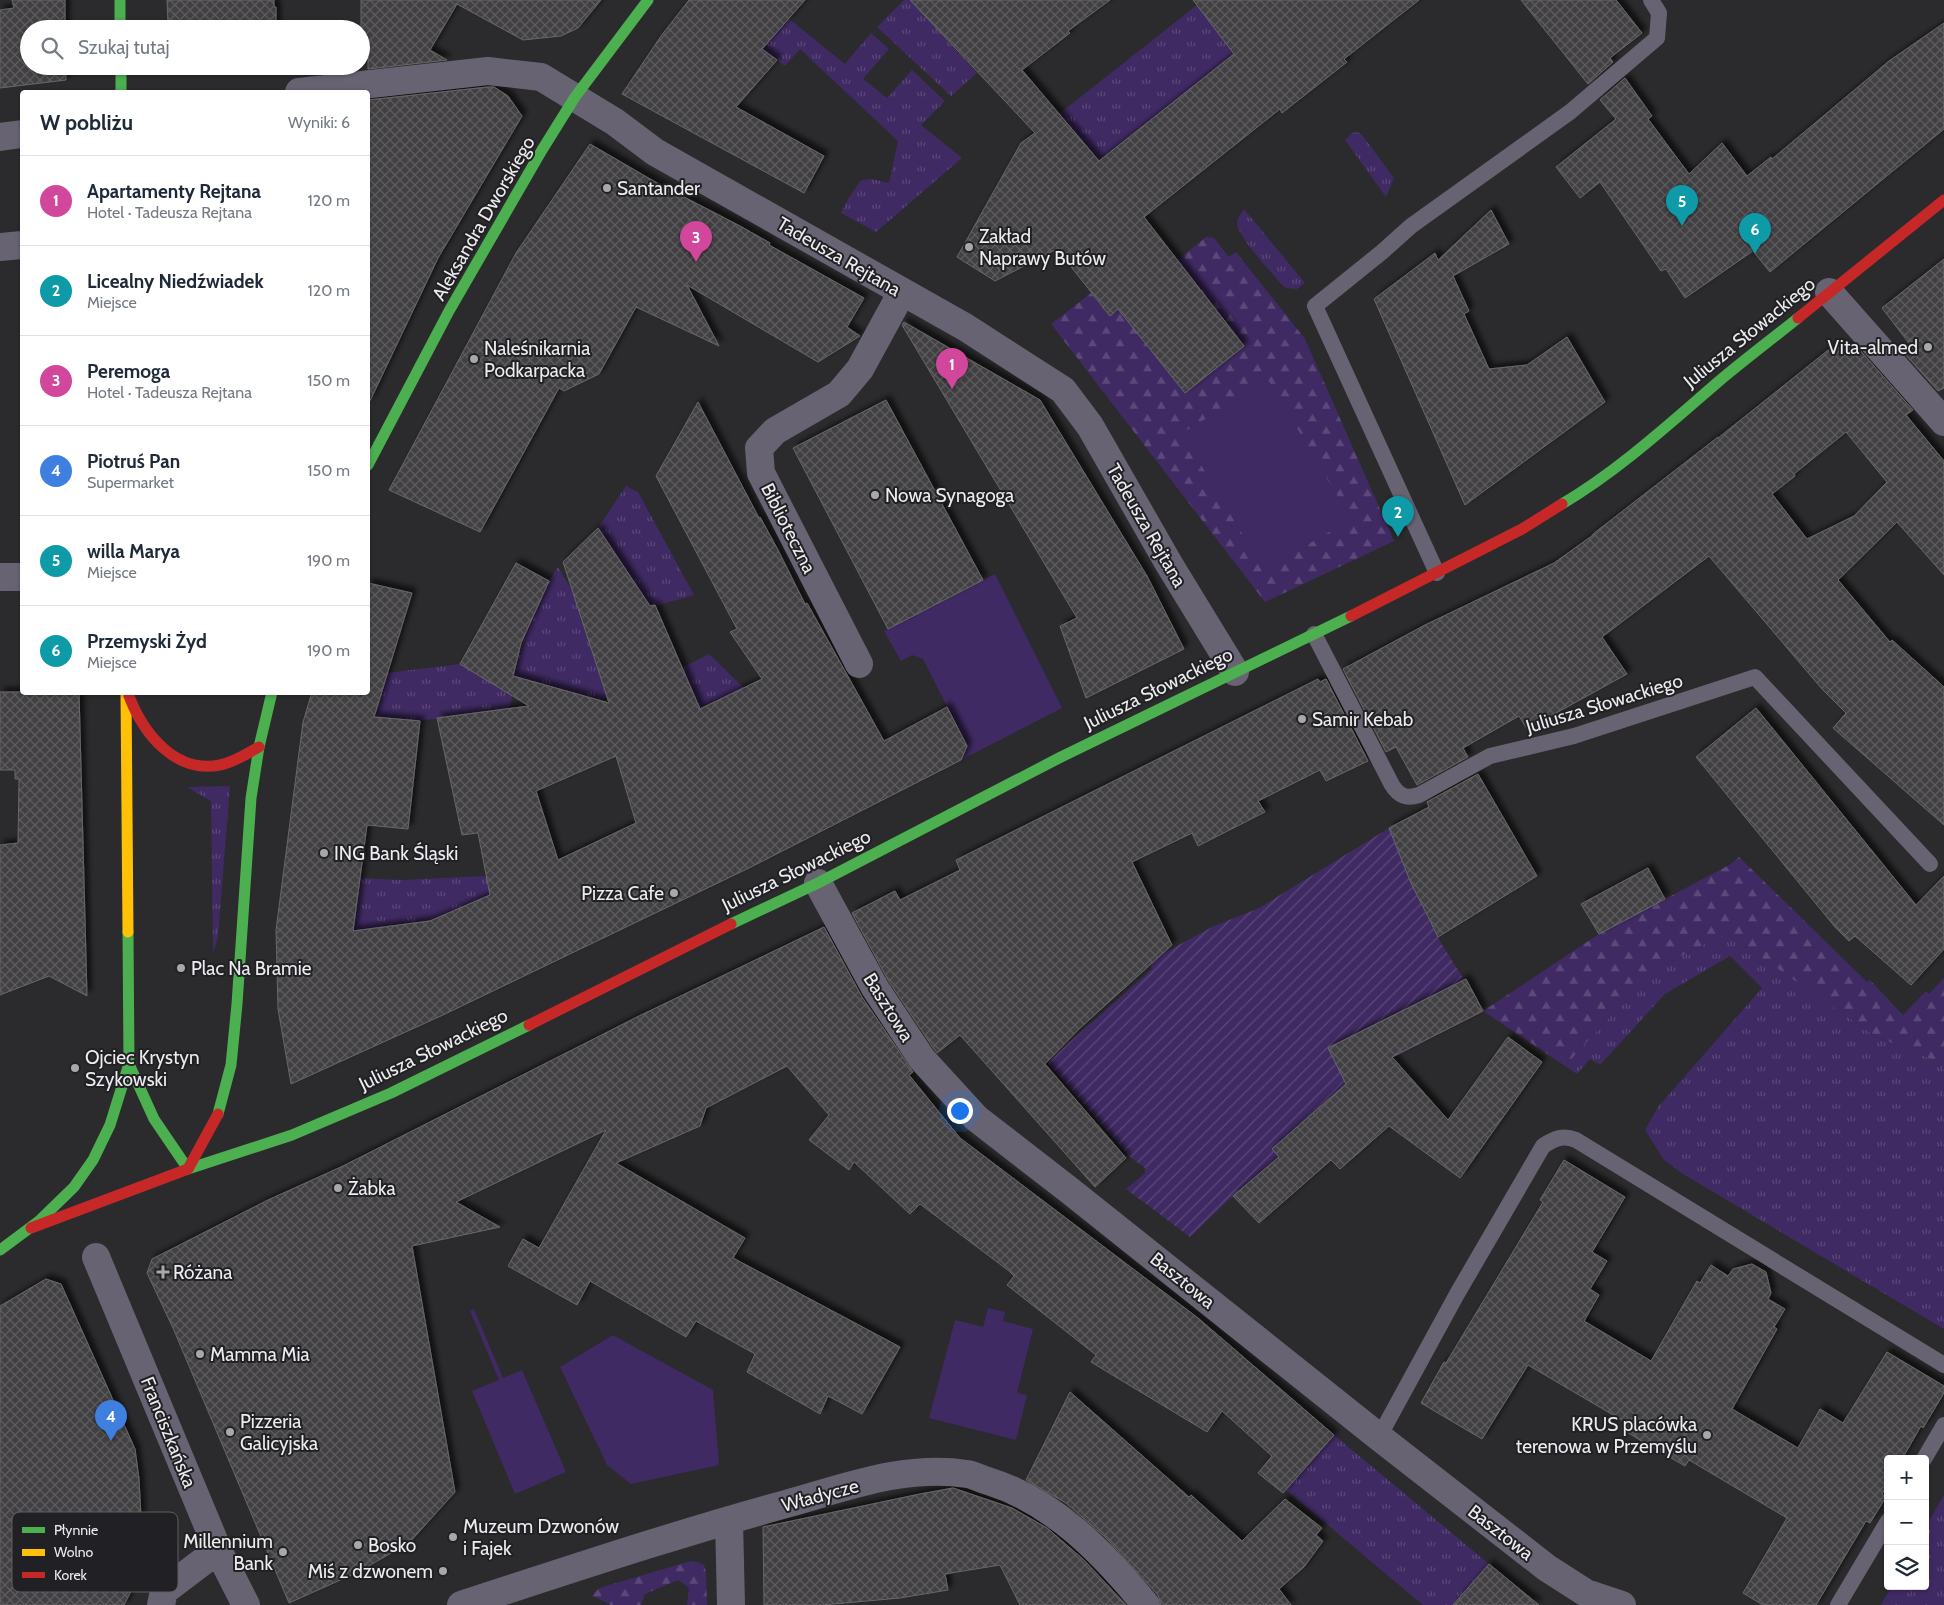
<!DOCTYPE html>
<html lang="pl">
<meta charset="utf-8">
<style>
:root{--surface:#fff;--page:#f6f6f7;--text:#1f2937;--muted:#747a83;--line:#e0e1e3;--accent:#ea580c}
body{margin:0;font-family:Cabin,sans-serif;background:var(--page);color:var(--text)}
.controls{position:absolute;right:15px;bottom:15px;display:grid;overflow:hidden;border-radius:5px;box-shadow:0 1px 4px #0004}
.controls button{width:45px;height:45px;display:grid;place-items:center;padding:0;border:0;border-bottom:1px solid var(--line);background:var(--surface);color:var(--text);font:25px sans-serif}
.you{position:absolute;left:959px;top:1110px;width:18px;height:18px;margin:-12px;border:4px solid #fff;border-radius:50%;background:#1a73e8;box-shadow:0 0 0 8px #1a73e833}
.badge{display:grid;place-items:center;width:32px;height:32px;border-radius:50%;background:var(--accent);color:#fff;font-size:16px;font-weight:700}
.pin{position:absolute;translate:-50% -41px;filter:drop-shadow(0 1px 2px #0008)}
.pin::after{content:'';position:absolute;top:26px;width:18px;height:15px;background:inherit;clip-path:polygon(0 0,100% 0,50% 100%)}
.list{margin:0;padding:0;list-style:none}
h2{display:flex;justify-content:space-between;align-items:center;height:65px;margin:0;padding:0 20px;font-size:21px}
h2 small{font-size:16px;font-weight:400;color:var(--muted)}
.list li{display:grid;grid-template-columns:32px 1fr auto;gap:15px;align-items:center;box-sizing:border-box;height:90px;padding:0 20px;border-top:1px solid var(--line)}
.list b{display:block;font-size:19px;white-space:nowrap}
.list p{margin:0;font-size:16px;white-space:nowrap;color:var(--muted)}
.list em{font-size:16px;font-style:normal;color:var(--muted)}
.icon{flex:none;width:28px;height:28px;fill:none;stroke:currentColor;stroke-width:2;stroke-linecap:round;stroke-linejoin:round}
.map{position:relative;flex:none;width:1944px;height:1605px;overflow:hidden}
.search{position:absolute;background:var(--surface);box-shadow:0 1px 4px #0004;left:20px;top:20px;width:350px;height:55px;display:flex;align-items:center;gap:12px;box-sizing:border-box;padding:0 18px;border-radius:28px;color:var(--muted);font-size:19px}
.panel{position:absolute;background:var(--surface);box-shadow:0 1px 4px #0004;left:20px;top:90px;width:350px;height:605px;border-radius:5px}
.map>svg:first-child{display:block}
</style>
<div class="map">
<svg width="1944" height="1605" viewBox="0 0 1944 1605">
<defs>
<pattern id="grass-tufts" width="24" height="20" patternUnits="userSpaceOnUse" patternTransform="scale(1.25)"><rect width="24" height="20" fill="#402a63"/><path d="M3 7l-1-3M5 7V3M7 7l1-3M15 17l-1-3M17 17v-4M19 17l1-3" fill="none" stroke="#5c497a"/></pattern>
<pattern id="forest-firs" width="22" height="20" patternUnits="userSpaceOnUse" patternTransform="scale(1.25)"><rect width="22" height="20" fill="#402a63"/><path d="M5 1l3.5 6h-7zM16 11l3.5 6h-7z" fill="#5c497a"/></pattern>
<pattern id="garden-furrows" width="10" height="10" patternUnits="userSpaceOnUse" patternTransform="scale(1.25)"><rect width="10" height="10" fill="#402a63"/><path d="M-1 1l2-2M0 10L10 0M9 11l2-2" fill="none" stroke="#5c497a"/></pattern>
<pattern id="building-cross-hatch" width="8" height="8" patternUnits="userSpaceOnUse" patternTransform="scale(1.25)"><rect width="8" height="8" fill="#424143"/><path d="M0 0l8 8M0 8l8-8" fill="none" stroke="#5d5d5e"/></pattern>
<filter id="shadow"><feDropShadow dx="4.5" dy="-4.5" stdDeviation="2.5" flood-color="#0009"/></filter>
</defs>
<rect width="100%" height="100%" fill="#2b2a2c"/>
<path fill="url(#grass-tufts)" d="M 904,0 L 910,0 L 977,73 L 951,96 L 877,27 Z
M 1197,5 L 1234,54 L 1099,161 L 1059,114 Z
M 788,18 L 845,64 L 871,33 L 889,49 L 863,79 L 887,98 L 912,70 L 945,101 L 921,125 L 962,158 L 876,232 L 841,213 L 848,199 L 861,180 L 872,179 L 889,183 L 898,141 L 800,49 L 785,66 L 762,49 Z
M 1358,132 L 1362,135 L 1394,178 L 1386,197 L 1345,140 L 1352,133 Z
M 1244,209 L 1305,283 L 1297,289 L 1286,288 L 1281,284 C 1272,273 1237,236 1237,223 C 1237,218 1241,214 1244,209 Z
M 626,486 L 638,492 L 694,595 L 617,617 L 622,565 L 598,528 Z
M 558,567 L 574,594 L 607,697 L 540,726 L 545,685 L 516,682 L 509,710 L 416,721 L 374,717 L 387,673 L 460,664 L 489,667 L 513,675 C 522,637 536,599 558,567 Z
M 709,654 L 744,688 L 660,744 L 682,668 Z
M 230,786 L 218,937 L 213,953 L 211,801 L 187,787 Z
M 528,858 L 497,892 L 430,921 L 354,931 L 360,878 L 401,880 L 486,876 Z
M 1726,933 L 1875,1036 L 1944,1064 L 1944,1329 L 1683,1174 L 1664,1160 L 1645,1130 L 1658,1107 L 1762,988 L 1730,956 L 1665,994 L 1600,1065 L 1590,1059 L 1577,1074 L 1565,1066 L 1650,972 Z
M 1334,1435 L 1489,1564 L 1453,1605 L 1423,1605 L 1286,1490 Z
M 1944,1495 L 1944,1605 L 1881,1605 L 1892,1586 L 1925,1586 L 1925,1528 Z"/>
<path fill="url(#forest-firs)" d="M 1206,237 L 1214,238 L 1229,257 L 1236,252 L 1305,339 L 1394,541 L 1265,602 L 1051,324 L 1091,293 L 1110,315 Z
M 1739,857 L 1867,982 L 1870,980 L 1903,1015 L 1926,991 L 1929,994 L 1944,978 L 1944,1064 L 1875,1036 L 1726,933 L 1650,972 L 1565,1066 L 1483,1011 L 1599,934 L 1731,864 Z
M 691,1561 L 698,1562 L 704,1565 L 706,1572 L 707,1605 L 687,1605 L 689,1588 L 678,1580 L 645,1594 L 641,1605 L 611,1605 L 592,1596 L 599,1588 Z"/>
<path fill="#402a63" d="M 1269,381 L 1351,519 L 1264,570 L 1182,433 Z
M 995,574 L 1062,708 L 961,760 L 967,746 L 923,659 L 912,655 L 901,661 L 884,631 Z
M 988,1308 L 1005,1312 L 1003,1321 L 1033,1329 L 1017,1393 L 1027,1395 L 1016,1440 L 929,1418 L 955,1320 L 983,1327 Z
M 474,1309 L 503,1378 L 522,1370 L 566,1472 L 515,1494 L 472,1391 L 499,1380 L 470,1311 Z
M 613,1335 L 713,1390 L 719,1465 L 631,1484 L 607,1465 L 560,1367 Z"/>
<path fill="url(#garden-furrows)" d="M 1389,828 C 1404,865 1418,902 1437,936 C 1452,962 1469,985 1483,1011 L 1393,1058 L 1272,1149 L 1279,1157 L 1233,1196 L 1190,1237 L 1126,1189 L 1145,1173 L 1145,1168 L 1129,1156 L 1047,1062 L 1152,969 L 1149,961 L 1212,927 L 1259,908 Z"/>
<path fill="url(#building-cross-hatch)" stroke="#686768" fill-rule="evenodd" filter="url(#shadow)" d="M 12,0 L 65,0 L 65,29 L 29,29 L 29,66 L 65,66 L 66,80 L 0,88 L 0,10 L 14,8 Z
M 167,0 L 274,0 L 274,7 L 276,7 L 276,29 L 164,29 L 164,26 L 168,25 Z
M 361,0 L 601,0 L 578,28 L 561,36 L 523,40 L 457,4 L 430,50 L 447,60 L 368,69 L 368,55 L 361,56 Z
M 689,0 L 805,0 L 762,49 L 777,60 L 736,107 L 824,156 L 804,193 L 622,94 L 661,36 Z
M 910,0 L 1110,0 L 1068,31 L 1070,33 L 1022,70 L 1099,161 L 1234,54 L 1193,0 L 1419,0 L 1344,59 L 1347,62 L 1282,113 L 1280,109 L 1144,217 L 1244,346 L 1185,393 L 1118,309 L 1110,316 L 1057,249 L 995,281 L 957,257 L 1021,143 L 1035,133 Z
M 1521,0 L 1616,0 L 1642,33 L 1610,58 L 1613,62 L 1588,84 Z
M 1944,23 L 1944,129 L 1770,272 L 1753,251 L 1685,298 L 1666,269 L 1661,271 L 1600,182 L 1580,198 L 1556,167 L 1616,119 L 1600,100 L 1625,78 L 1652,116 L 1648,119 L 1689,174 L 1722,143 L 1747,176 L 1771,157 L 1772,159 L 1889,61 Z
M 165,66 L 274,66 L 165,68 Z
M 488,87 L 494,87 L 508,96 L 522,116 L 438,258 L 368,405 L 368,100 Z
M 590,144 L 657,183 L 740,226 L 770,243 L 769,245 L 864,298 L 847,327 L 860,336 L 818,362 L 687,285 L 719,346 L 636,307 L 599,374 L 564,391 L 559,388 L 480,532 L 389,490 L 516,253 Z
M 1491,210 L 1509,244 L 1453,276 L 1469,311 L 1464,314 L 1489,369 L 1527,365 L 1567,337 L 1605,402 L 1465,505 L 1374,299 L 1435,253 L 1438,260 Z
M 1944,259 L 1944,388 L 1938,391 L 1904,353 L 1918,355 L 1882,308 Z
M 904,322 L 1040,400 L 1147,576 L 1184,649 L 1086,698 L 1060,626 L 1077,618 L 902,325 Z
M 1832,347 L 1859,349 L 1913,410 L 1906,415 L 1944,461 L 1944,575 L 1897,522 L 1838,580 L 1890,642 L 1892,640 L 1944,687 L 1944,825 L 1833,728 L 1846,713 L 1822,689 L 1709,556 L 1602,637 L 1627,674 L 1527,729 L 1519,716 L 1463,748 L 1468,757 L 1417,785 L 1396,747 L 1386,752 L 1343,669 L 1425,625 L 1554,563 L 1593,535 L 1593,534 L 1718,437 L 1718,438 ZM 1846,432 L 1887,482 L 1854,516 L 1807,539 L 1772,494 L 1795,476 L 1794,474 Z
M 886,400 L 983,580 L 888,629 L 793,448 Z
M 698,402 L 759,518 L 760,517 L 778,550 L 805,604 L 807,603 L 884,741 L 947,707 L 967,746 L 961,760 L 749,868 L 443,1015 L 291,1084 L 278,1009 L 276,930 L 303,722 L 312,692 L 368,692 L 368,583 L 412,593 L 374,717 L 420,721 L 408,829 L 367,825 L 353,931 L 430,921 L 490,895 L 478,833 L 462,835 L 437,718 L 529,706 L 460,664 L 516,563 L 549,581 L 521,643 L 513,676 L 609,703 L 563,562 L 598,528 L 650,606 L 655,605 L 700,709 L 762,679 L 730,632 L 737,629 L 656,476 ZM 616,756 L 636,823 L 558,860 L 536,791 Z
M 1318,679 L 1320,682 L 1326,679 L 1368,761 L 1326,781 L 1320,770 L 1258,801 L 1265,812 L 1198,846 L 1192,833 L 1132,862 L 1172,945 L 1079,1029 L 1045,1064 L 1126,1158 L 1095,1187 L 960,1035 L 937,1053 L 934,1049 L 888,980 L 852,913 L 895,891 L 900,900 L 960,870 L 956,860 Z
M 0,692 L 79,692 L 87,996 L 49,976 L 0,995 L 0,845 L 18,843 L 19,779 L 15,779 L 15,770 L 0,770 Z
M 1756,708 L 1916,905 L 1944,876 L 1944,949 L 1911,985 L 1855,936 L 1849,941 L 1835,927 L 1696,757 Z
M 1478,774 L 1537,876 L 1438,937 L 1411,883 L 1389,828 L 1429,807 L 1427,802 Z
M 1648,868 L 1665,899 L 1599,934 L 1581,904 Z
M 824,927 L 862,997 L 913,1072 L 909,1075 L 960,1138 L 1198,1318 L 1334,1435 L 1283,1493 L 1258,1473 L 1272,1456 L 1222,1411 L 1207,1432 L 1091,1362 L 1096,1355 L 1007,1285 L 1014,1276 L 1009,1271 L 920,1204 L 910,1214 L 854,1162 L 849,1170 L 809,1140 L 829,1115 L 787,1066 L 706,1108 L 700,1126 L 616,1163 L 745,1238 L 733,1258 L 900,1347 L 862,1414 L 828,1396 L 820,1414 L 747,1372 L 755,1354 L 696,1321 L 686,1337 L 590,1281 L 577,1305 L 508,1266 L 523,1239 L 539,1248 L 606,1130 L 456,1202 L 500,1227 L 412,1246 L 455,1492 L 409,1543 L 356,1573 L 289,1603 L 173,1328 L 147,1273 L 152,1259 L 268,1200 L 343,1166 L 639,1016 Z
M 1466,979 L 1483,1011 L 1392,1057 L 1448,1120 L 1508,1037 L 1542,1062 L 1460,1178 L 1389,1126 L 1340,1169 L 1331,1160 L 1259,1223 L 1233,1196 L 1279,1157 L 1272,1149 L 1346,1084 L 1328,1048 Z
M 1564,1160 L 1625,1197 L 1592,1252 L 1607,1261 L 1590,1289 L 1599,1295 L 1584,1321 L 1651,1361 L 1697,1281 L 1700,1283 L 1711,1265 L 1728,1276 L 1733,1269 L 1752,1264 L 1766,1272 L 1771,1293 L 1768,1299 L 1785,1309 L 1774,1327 L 1777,1329 L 1732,1409 L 1798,1448 L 1820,1409 L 1843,1423 L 1887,1352 L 1944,1386 L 1944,1393 L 1923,1428 L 1921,1426 L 1902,1459 L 1888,1459 L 1888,1484 L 1882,1494 L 1886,1497 L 1870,1523 L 1866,1521 L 1816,1605 L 1763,1605 L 1743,1593 L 1787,1518 L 1689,1460 L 1685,1466 L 1643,1442 L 1622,1429 L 1625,1422 L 1528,1365 L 1482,1439 L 1421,1403 L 1444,1362 L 1446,1363 L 1543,1202 L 1540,1200 Z
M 46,1279 L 61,1284 L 135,1449 L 139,1479 L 141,1517 L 133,1562 L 144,1565 L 124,1605 L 0,1605 L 0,1306 Z
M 1070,1392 L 1189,1497 L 1191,1495 L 1242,1541 L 1285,1499 L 1322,1528 L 1316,1535 L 1323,1541 L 1304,1567 L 1279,1589 L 1291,1605 L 1161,1605 L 1158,1595 L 1105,1537 L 1066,1503 L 1026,1480 Z
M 953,1488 L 1012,1508 L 1047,1528 L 1084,1560 L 1126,1605 L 1020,1605 L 1000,1565 L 945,1574 L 948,1590 L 900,1598 L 823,1605 L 764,1605 L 763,1527 L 920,1494 Z
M 1489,1564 L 1539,1605 L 1453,1605 Z"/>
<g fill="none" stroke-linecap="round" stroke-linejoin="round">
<path stroke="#686373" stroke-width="16" d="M 1437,573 L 1315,306 L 1382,252 L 1411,226 L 1570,112 L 1657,38 L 1659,13 L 1651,0
M 1314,634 L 1392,785 C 1399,796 1406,799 1419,795 L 1490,756 L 1574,736 L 1755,677 L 1930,864
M 1379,1437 L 1457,1294 L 1543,1146 C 1555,1138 1563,1135 1576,1140 L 1944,1365
M 1924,1459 L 1944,1425
M 1838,1605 L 1888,1521"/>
<path stroke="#686373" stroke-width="28" d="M 299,92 L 488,71 L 541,77 L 615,122 L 655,152 L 965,327 L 1063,390 L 1090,426 L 1169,564 L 1235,672
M 0,137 L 22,134
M 0,247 L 22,245
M 1829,292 L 1944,422
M 0,577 L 22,577
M 859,664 L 761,473 L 759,448 L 775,431 L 839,394 L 860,369 L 902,292
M 818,883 L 875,988 L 922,1059 L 976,1118 L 1069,1190 L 1379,1437 L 1547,1568 L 1586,1593 L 1622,1605
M 96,1257 L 218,1550 L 246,1605
M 729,1520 L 731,1605
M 161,1605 L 164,1591 L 218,1550
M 461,1605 C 569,1570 676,1534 786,1504 C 844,1488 905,1464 967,1474 C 974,1475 981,1479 988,1481 C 1055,1502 1103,1553 1146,1605"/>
<path stroke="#4caf50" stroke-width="11" d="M 120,0 L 120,29
M 121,66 L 121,92
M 368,465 L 449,311 L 542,150 L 575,97 L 648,0
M 1562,504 C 1619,470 1668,425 1718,382 C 1744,360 1772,339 1798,318
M 731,924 L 818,883 L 1061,757 L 1351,616
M 129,1064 L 154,1119 L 188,1169 L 292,1135 L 391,1093 L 529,1025
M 218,1114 L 231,1065 L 237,1004 L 251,798 L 259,747 L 272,692
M 0,1250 L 39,1221 L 74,1187 L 93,1160 L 110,1125 L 129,1064 L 128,932"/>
<path stroke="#ffc107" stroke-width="11" d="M 126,692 L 128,932"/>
<path stroke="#c62828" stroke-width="11" d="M 1798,318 L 1944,200
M 1351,616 L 1522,529 L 1562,504
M 129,696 C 143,733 175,774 220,765 C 235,762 246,754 259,747
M 529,1025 L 731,924
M 31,1228 L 188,1169 L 218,1114"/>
</g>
<g fill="#a8a7aa" stroke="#212024" stroke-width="2">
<circle cx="607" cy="188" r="5"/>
<circle cx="969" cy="247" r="5"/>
<circle cx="1928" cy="347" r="5"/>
<circle cx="474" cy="359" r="5"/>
<circle cx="875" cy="495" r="5"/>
<circle cx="1302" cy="719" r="5"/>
<circle cx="324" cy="853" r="5"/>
<circle cx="674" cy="893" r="5"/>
<circle cx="181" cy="968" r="5"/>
<circle cx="75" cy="1068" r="5"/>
<circle cx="338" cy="1188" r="5"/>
<path d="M160.5 1264.5h5v5h5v5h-5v5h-5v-5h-5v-5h5z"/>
<circle cx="200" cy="1354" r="5"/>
<circle cx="230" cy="1432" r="5"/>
<circle cx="1707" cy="1435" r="5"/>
<circle cx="453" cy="1537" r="5"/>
<circle cx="358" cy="1545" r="5"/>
<circle cx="283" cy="1552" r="5"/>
<circle cx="443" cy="1571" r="5"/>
</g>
<g text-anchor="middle" stroke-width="4" stroke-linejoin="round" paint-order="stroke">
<g font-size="19" fill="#ecebee" stroke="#212024" text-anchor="start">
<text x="617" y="195">Santander</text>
<text x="979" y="243">Zakład<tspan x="979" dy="22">Naprawy Butów</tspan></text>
<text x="1918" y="354" text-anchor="end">Vita-almed</text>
<text x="484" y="355">Naleśnikarnia<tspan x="484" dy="22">Podkarpacka</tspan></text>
<text x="885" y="502">Nowa Synagoga</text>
<text x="1312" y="726">Samir Kebab</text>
<text x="334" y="860">ING Bank Śląski</text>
<text x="664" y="900" text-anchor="end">Pizza Cafe</text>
<text x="191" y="975">Plac Na Bramie</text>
<text x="85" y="1064">Ojciec Krystyn<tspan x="85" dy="22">Szykowski</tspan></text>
<text x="348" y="1195">Żabka</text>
<text x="173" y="1279">Różana</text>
<text x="210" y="1361">Mamma Mia</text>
<text x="240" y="1428">Pizzeria<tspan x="240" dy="22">Galicyjska</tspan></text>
<text x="1697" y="1431" text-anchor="end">KRUS placówka<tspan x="1697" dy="22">terenowa w Przemyślu</tspan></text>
<text x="463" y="1533">Muzeum Dzwonów<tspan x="463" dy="22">i Fajek</tspan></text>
<text x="273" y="1548" text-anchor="end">Millennium<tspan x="273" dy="22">Bank</tspan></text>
<text x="368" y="1552">Bosko</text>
<text x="433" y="1578" text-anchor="end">Miś z dzwonem</text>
</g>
<g font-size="19" fill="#ecebee" stroke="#212024">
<text transform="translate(483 218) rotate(-60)" y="7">Aleksandra Dworskiego</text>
<text transform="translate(839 256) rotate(30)" y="7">Tadeusza Rejtana</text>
<text transform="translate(1749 332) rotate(-39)" y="7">Juliusza Słowackiego</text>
<text transform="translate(1147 525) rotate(60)" y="7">Tadeusza Rejtana</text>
<text transform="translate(789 528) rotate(63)" y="7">Biblioteczna</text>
<text transform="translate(1158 688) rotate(-26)" y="7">Juliusza Słowackiego</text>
<text transform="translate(1604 703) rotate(-17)" y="7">Juliusza Słowackiego</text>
<text transform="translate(796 870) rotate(-26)" y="7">Juliusza Słowackiego</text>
<text transform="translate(889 1007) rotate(58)" y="7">Basztowa</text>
<text transform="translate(433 1049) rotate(-26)" y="7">Juliusza Słowackiego</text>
<text transform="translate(1183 1280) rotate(39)" y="7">Basztowa</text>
<text transform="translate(169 1432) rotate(68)" y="7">Franciszkańska</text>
<text transform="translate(820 1495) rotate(-15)" y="7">Władycze</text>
<text transform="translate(1501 1532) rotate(38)" y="7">Basztowa</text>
</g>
</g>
<rect x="12" y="1512" width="166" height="80" rx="8" fill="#212024" stroke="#5e5d61" stroke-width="1"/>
<rect x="22" y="1527" width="23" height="6" fill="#4caf50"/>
<rect x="22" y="1549" width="23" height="7" fill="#ffc107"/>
<rect x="22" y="1572" width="23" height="6" fill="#c62828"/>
<g font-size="14" fill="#ecebee">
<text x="54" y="1535">Płynnie</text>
<text x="54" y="1557">Wolno</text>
<text x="54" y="1580">Korek</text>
</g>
</svg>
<div class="controls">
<button>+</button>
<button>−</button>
<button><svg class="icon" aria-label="layers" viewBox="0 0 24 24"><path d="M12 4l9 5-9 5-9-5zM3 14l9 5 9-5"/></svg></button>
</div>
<div class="you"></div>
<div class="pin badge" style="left:952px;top:389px;background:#d1479c">1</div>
<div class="pin badge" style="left:1398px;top:537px;background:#0f9aa8">2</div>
<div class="pin badge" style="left:696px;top:262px;background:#d1479c">3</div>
<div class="pin badge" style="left:111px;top:1441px;background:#3f7fe0">4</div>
<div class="pin badge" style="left:1682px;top:226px;background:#0f9aa8">5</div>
<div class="pin badge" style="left:1755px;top:254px;background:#0f9aa8">6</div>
<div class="search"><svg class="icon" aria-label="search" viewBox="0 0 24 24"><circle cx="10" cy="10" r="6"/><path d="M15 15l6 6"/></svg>Szukaj tutaj</div>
<section class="panel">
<h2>W pobliżu<small>Wyniki: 6</small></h2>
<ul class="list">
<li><span class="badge" style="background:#d1479c">1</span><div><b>Apartamenty Rejtana</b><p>Hotel · Tadeusza Rejtana</p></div><em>120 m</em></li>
<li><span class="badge" style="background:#0f9aa8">2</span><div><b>Licealny Niedźwiadek</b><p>Miejsce</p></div><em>120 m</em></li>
<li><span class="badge" style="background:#d1479c">3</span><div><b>Peremoga</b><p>Hotel · Tadeusza Rejtana</p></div><em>150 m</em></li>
<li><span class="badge" style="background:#3f7fe0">4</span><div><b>Piotruś Pan</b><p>Supermarket</p></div><em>150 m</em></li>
<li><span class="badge" style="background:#0f9aa8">5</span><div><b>willa Marya</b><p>Miejsce</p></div><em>190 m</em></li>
<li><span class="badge" style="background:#0f9aa8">6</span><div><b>Przemyski Żyd</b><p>Miejsce</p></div><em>190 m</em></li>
</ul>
</section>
</div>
